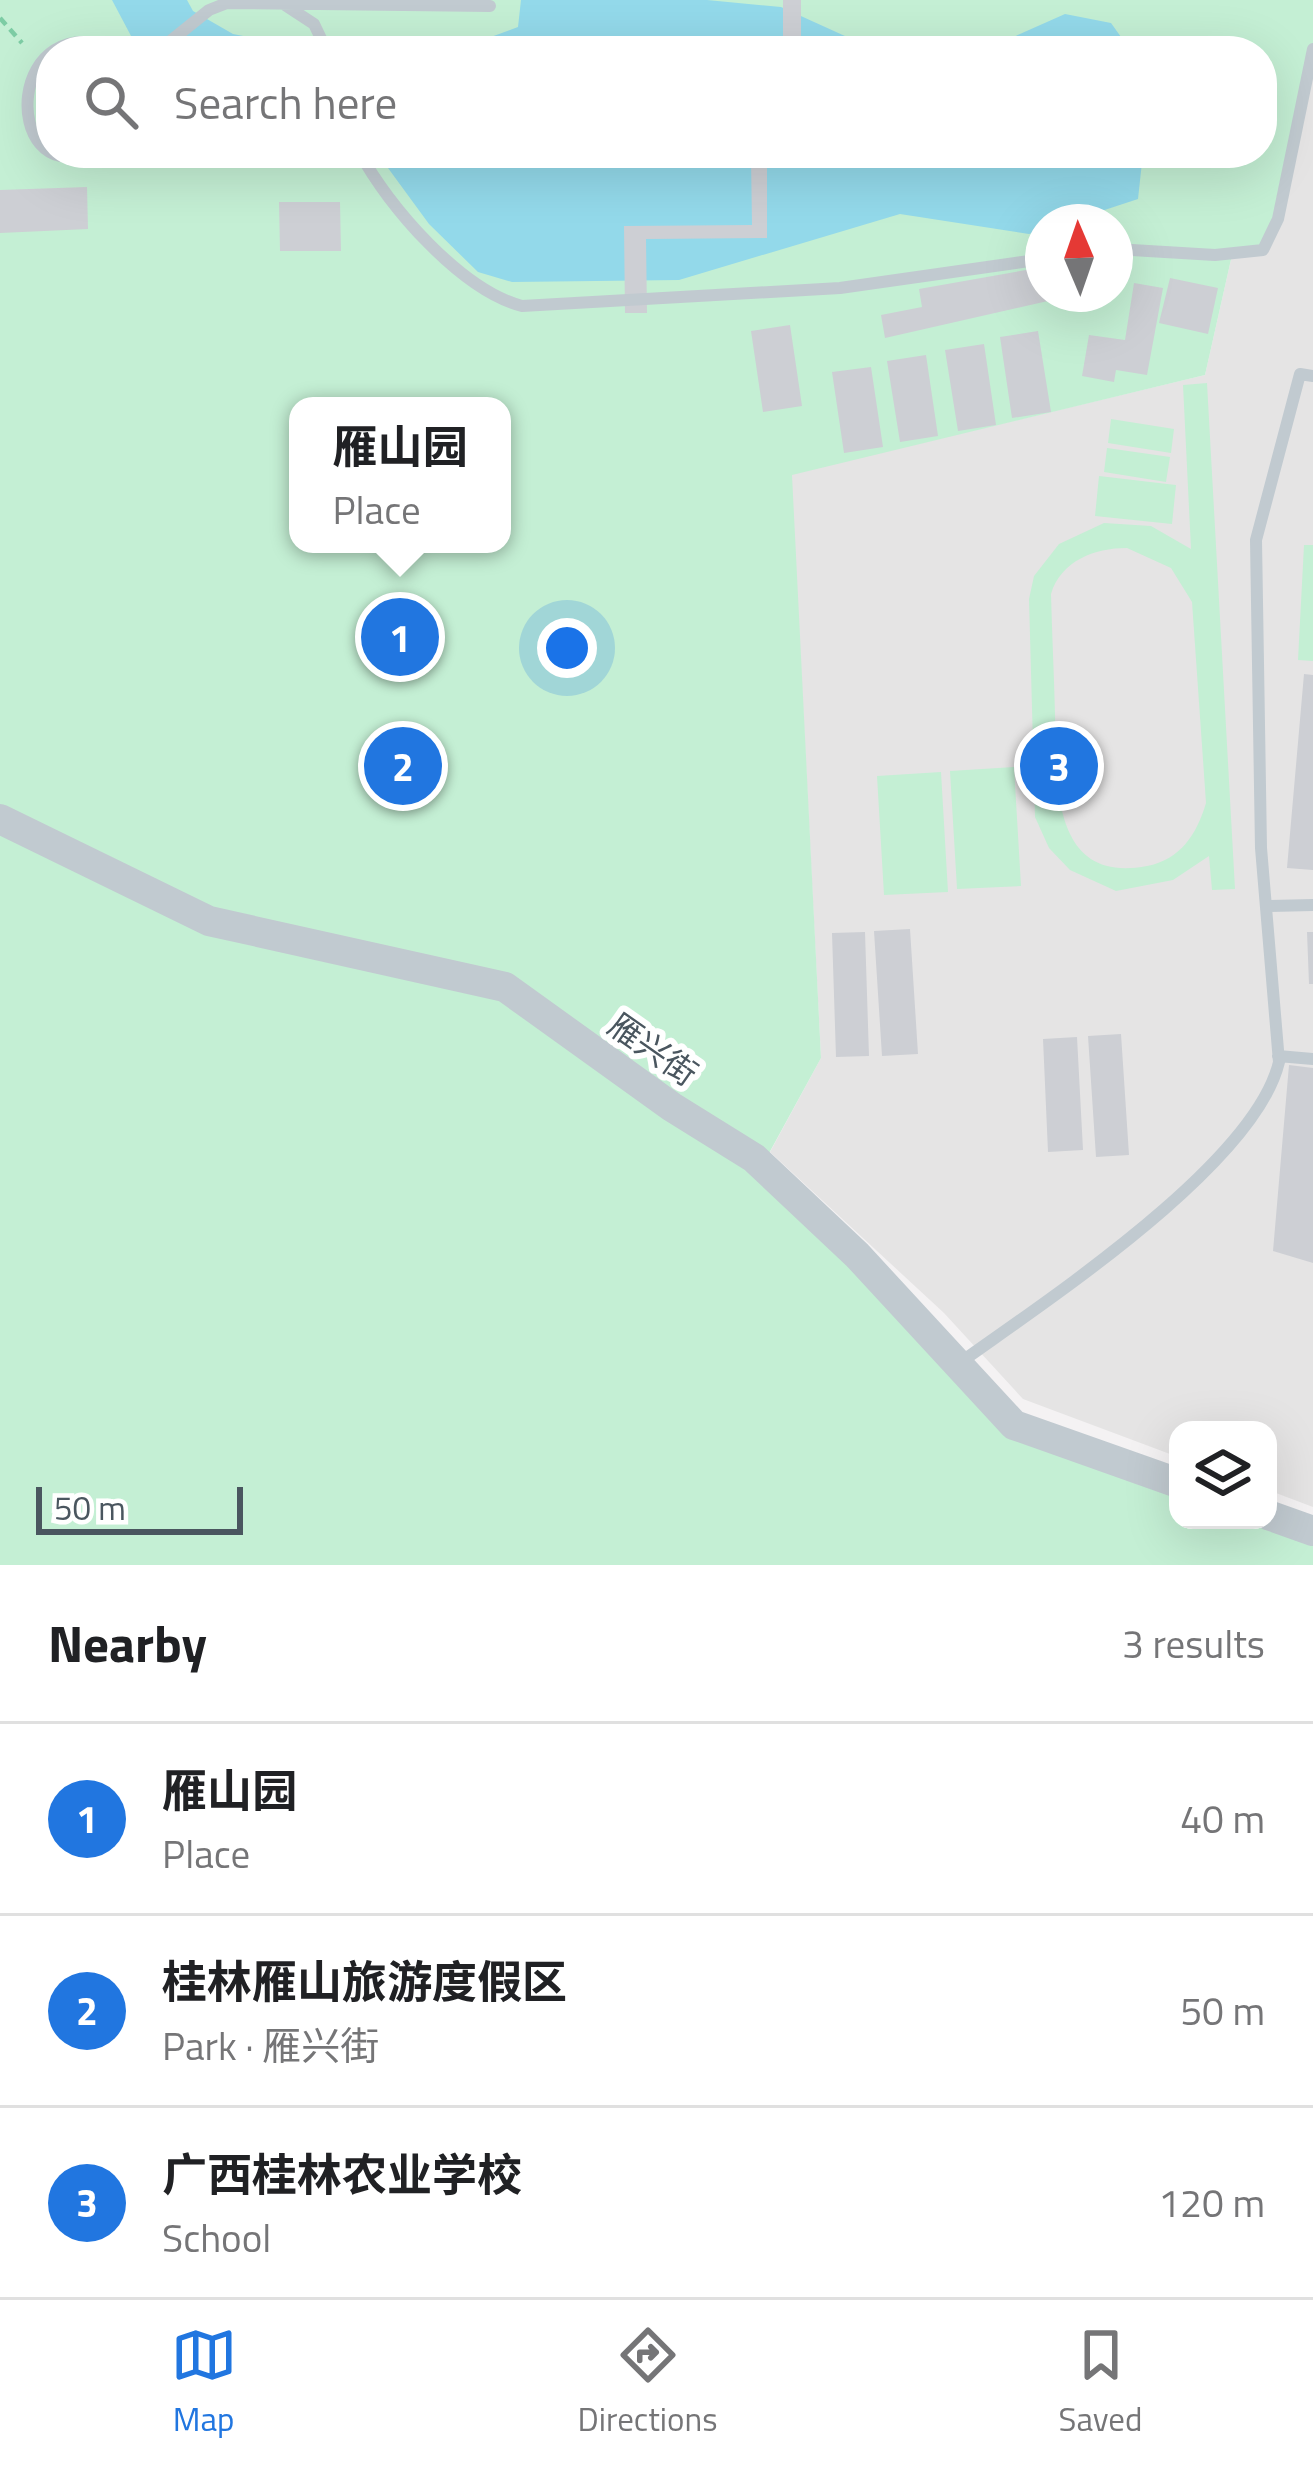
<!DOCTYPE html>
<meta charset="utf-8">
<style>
:root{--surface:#fff;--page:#f6f6f6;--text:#202124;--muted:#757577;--line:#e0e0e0;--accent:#2176e0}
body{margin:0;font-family:"Titillium Web","Noto Sans SC",sans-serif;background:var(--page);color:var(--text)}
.controls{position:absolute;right:36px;bottom:36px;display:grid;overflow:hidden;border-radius:24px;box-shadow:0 12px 48px #0002}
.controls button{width:108px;height:108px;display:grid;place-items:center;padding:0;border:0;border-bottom:3px solid var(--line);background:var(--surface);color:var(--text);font:60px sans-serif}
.compass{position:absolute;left:1025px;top:204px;width:108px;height:108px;border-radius:50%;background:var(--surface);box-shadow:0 12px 48px #0002;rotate:358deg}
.scale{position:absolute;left:36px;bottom:30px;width:207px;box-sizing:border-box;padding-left:12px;border:6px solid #4a565f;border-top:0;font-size:33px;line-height:42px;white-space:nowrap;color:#4a565f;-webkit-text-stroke:9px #fff;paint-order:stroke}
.you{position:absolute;left:567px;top:648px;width:42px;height:42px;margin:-30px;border:9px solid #fff;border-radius:50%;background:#1a73e8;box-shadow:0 0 0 18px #1a73e833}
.badge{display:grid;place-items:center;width:78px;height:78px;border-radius:50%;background:var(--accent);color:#fff;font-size:39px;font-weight:700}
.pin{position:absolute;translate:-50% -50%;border:6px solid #fff;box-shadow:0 3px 12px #0006}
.popup{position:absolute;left:289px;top:397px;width:222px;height:156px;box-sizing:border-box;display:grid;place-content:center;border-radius:24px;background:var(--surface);filter:drop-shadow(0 3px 9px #0005);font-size:39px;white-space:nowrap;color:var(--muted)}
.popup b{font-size:45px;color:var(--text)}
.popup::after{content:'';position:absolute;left:50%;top:100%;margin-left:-24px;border:24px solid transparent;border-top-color:var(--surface)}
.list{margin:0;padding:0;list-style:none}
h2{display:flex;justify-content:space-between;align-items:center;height:156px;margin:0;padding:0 48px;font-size:51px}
h2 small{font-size:39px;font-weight:400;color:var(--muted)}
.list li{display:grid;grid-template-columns:78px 1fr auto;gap:36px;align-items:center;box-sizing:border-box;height:192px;padding:0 48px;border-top:3px solid var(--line)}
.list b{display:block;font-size:45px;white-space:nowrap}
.list p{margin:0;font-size:39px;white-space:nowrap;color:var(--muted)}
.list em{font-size:39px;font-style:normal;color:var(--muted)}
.icon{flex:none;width:66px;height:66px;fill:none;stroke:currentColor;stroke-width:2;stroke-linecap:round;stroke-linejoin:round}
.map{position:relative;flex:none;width:1313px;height:1565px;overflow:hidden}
.search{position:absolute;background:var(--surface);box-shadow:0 12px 48px #0002;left:36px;right:36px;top:36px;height:132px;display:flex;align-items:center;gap:30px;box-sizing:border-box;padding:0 42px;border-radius:48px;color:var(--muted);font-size:45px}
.sheet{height:732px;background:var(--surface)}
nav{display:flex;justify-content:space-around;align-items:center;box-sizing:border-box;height:168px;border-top:3px solid var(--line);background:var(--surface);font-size:33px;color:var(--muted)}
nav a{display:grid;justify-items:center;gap:6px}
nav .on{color:var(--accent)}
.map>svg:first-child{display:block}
</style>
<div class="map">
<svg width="1313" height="1565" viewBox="0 0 1313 1565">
<rect width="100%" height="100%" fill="#f4f2f3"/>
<path fill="#e5e4e4" d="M 1313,49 L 1313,1507 L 1268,1490 L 1268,1430 L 1178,1430 L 1178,1457 L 1023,1399 L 944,1313 L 770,1152 L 821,1058 L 791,474 L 1205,375 L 1232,255 Z"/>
<path fill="#c4efd4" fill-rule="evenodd" d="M 0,0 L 1313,0 L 1313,49 L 1270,242 L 1232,255 L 1205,375 L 792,475 L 821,1058 L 762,1166 L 1014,1425 L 1178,1483 L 1178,1520 L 1268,1520 L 1313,1531 L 1313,1565 L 0,1565 ZM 51,51 L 1262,51 L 1262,153 L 51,153 ZM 1043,222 L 1115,222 L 1115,294 L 1043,294 ZM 298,406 L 502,406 L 502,544 L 298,544 Z
M 1207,383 L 1235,889 L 1212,890 L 1209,856 L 1173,880 L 1116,891 L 1070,870 L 1049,848 L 1035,817 L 1029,599 L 1034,576 L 1059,544 L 1104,523 L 1151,526 L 1191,549 L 1183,385 ZM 1127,548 L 1171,568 L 1192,602 L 1206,803 C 1197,834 1180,860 1147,866 C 1049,885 1057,778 1055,714 C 1054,674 1052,634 1051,594 C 1061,561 1094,548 1127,548 Z
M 1111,419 L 1174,429 L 1171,453 L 1108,443 Z
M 1107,448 L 1170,457 L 1166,482 L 1104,472 Z
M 1099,476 L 1176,485 L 1172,524 L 1095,516 Z
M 1304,545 L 1313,545 L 1313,661 L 1298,660 Z
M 1014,767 L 1021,886 L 957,889 L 950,771 Z
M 941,772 L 948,892 L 884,895 L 877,776 Z"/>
<path fill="#93d9ea" d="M 112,0 L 187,0 L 193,11 L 233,34 L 320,51 L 139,51 Z
M 521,0 L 707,0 L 781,7 L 878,51 L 424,51 L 469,45 L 518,27 Z
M 1065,14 L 1111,23 L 1131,51 L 982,51 Z
M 341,153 L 1143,153 L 1138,199 L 1068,222 L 1043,222 L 1043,230 L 1029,234 L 900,214 L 679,280 L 512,282 L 478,272 L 429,224 L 388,168 Z"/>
<path fill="#cdcfd4" d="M 783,0 L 801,0 L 801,51 L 741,51 L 741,40 L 783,40 Z
M 673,153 L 854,153 L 854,159 L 767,160 L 767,238 L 646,239 L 647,313 L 625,313 L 624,226 L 752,225 L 751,158 L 673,159 Z
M 87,187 L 88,229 L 0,233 L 0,190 Z
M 279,202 L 340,202 L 341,251 L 280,251 Z
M 1043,267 L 1043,294 L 1070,296 L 885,338 L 881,315 L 922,307 L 919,289 Z
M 1170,278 L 1218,288 L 1208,334 L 1159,323 Z
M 1134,283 L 1163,288 L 1147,375 L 1116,370 L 1114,382 L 1082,376 L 1089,335 L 1125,340 Z
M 790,325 L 802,406 L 763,412 L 751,331 Z
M 1038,331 L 1051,412 L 1012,418 L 1000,337 Z
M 984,344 L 996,425 L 958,431 L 945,350 Z
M 926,355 L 938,436 L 900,442 L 887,361 Z
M 871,367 L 883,447 L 844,453 L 832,372 Z
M 1304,674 L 1313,675 L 1313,870 L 1287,868 Z
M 910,929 L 918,1054 L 882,1056 L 874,931 Z
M 865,932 L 869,1056 L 836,1057 L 832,933 Z
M 1307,932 L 1313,932 L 1313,984 L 1309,984 Z
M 1121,1034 L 1129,1155 L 1096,1157 L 1088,1036 Z
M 1077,1037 L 1083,1150 L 1048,1152 L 1043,1039 Z
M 1289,1065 L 1313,1068 L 1313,1263 L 1273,1251 Z"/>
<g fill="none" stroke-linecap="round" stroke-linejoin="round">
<path stroke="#7dcca4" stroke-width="4.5" stroke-dasharray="9 6" stroke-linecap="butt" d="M 0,18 L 22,43"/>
<path stroke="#c1cad0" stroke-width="12" d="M 285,5 L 314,24 L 327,51
M 158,51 L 209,10 L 227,3 L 490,6
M 89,153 C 0,186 5,0 121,51
M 360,153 C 388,206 461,290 522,306 L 840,288 L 1043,259
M 1115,249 L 1215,255 L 1263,250 L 1278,219 L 1313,49
M 1267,906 L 1313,905
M 1278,1056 L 1313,1059
M 961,1362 C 1046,1301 1255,1164 1279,1062 L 1261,848 L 1256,540 L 1300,374 L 1313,376"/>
<path stroke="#c1cad0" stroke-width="30" d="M 0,819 L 209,921 L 505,987 L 672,1107 L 754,1158 L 857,1255 L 1014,1425 L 1178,1483
M 1268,1515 L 1313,1531"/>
</g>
<g text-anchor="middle" stroke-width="12" stroke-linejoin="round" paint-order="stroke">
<g font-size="33" fill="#4a565f" stroke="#fff">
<text transform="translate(653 1049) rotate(35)" y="12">雁兴街</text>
</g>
</g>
</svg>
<div class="controls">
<button><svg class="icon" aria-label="layers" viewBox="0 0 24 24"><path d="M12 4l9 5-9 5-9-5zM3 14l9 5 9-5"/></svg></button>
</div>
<svg class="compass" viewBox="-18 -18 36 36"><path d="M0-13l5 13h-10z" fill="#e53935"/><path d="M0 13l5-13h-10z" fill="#757577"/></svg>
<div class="scale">50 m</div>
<div class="you"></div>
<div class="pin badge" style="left:400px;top:637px">1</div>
<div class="popup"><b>雁山园</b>Place</div>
<div class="pin badge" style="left:403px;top:766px">2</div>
<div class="pin badge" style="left:1059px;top:766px">3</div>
<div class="search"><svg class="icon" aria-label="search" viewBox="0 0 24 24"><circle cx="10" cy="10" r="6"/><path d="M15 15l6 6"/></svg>Search here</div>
</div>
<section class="sheet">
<h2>Nearby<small>3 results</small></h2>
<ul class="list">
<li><span class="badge">1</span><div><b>雁山园</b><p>Place</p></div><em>40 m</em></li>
<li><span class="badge">2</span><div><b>桂林雁山旅游度假区</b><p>Park · 雁兴街</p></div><em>50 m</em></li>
<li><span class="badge">3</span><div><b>广西桂林农业学校</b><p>School</p></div><em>120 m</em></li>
</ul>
</section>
<nav>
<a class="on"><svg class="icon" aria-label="map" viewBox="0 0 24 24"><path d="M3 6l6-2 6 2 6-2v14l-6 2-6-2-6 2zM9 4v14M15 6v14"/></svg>Map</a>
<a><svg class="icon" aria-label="directions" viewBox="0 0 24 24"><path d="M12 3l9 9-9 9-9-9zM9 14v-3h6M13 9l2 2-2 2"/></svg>Directions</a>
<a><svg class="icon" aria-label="saved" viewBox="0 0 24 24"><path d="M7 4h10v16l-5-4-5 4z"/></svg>Saved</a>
</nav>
